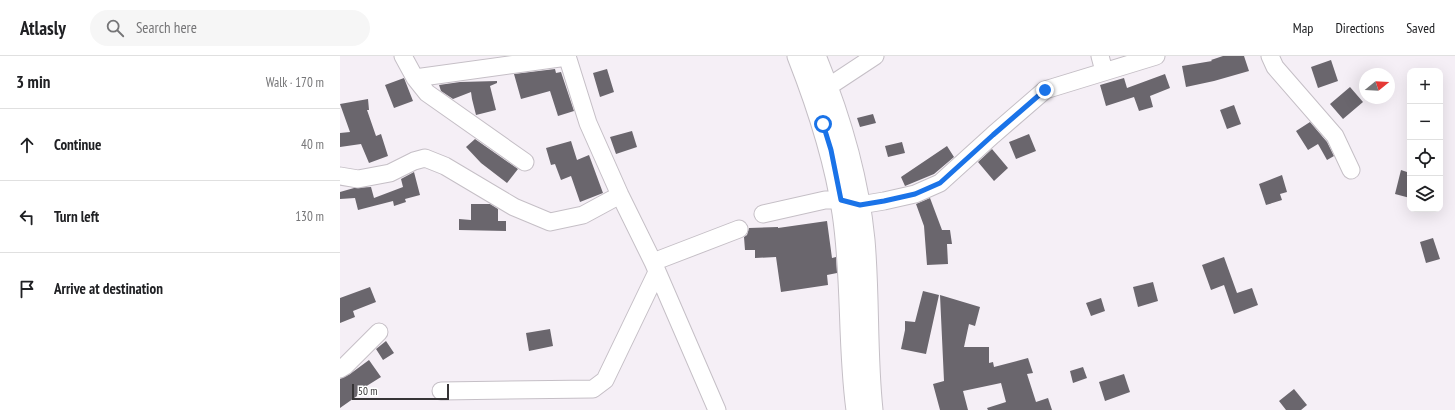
<!DOCTYPE html>
<meta charset="utf-8">
<style>
:root{--surface:#fff;--page:#f6f6f6;--text:#202124;--muted:#757577;--line:#e0e0e0}
body{margin:0;font-family:"PT Sans Narrow",sans-serif;background:var(--page);color:var(--text)}
.controls{position:absolute;right:12px;top:12px;display:grid;overflow:hidden;border-radius:8px;box-shadow:0 4px 16px #0002}
.controls button{width:36px;height:36px;display:grid;place-items:center;padding:0;border:0;border-bottom:1px solid var(--line);background:var(--surface);color:var(--text);font:20px sans-serif}
.compass{position:absolute;left:1019px;top:12px;width:36px;height:36px;border-radius:50%;background:var(--surface);box-shadow:0 4px 16px #0002;rotate:72deg}
.scale{position:absolute;left:12px;bottom:10px;width:97px;box-sizing:border-box;padding-left:4px;border:2px solid #363436;border-top:0;font-size:11px;line-height:14px;white-space:nowrap;color:#363436;-webkit-text-stroke:3px #fff;paint-order:stroke}
.stop{position:absolute;width:12px;height:12px;margin:-9px;border:3px solid #1a73e8;border-radius:50%;background:#fff}
.stop.end{background:#1a73e8;border-color:#fff;box-shadow:0 1px 4px #0008}
.list{margin:0;padding:0;list-style:none}
h2{display:flex;justify-content:space-between;align-items:center;height:52px;margin:0;padding:0 16px;font-size:17px}
h2 small{font-size:13px;font-weight:400;color:var(--muted)}
.list li{display:grid;grid-template-columns:26px 1fr auto;gap:12px;align-items:center;box-sizing:border-box;height:72px;padding:0 16px;border-top:1px solid var(--line)}
.list b{display:block;font-size:15px;white-space:nowrap}
.list em{font-size:13px;font-style:normal;color:var(--muted)}
.icon{flex:none;width:22px;height:22px;fill:none;stroke:currentColor;stroke-width:2;stroke-linecap:round;stroke-linejoin:round}
.map{position:relative;flex:none;width:1115px;height:354px;overflow:hidden}
header{display:flex;align-items:center;gap:24px;box-sizing:border-box;height:56px;padding:0 20px;background:var(--surface);border-bottom:1px solid var(--line)}
header strong{font-size:19px}
nav{display:flex;gap:22px;margin-inline-start:auto;font-size:14px}
.search{width:280px;height:36px;background:var(--page);display:flex;align-items:center;gap:10px;box-sizing:border-box;padding:0 14px;border-radius:22px;color:var(--muted);font-size:15px}
main{display:flex}
aside{flex:1;background:var(--surface)}
.map>svg:first-child{display:block}
</style>
<header>
<strong>Atlasly</strong>
<div class="search"><svg class="icon" aria-label="search" viewBox="0 0 24 24"><circle cx="10" cy="10" r="6"/><path d="M15 15l6 6"/></svg>Search here</div>
<nav><a>Map</a><a>Directions</a><a>Saved</a></nav>
</header>
<main>
<aside>
<h2>3 min<small>Walk · 170 m</small></h2>
<ul class="list">
<li><svg class="icon" aria-label="ahead" viewBox="0 0 24 24"><path d="M12 20V5M6 11l6-6 6 6"/></svg><div><b>Continue</b></div><em>40 m</em></li>
<li><svg class="icon" aria-label="left" viewBox="0 0 24 24"><path d="M17 20v-9H6M10 6l-5 5 5 5"/></svg><div><b>Turn left</b></div><em>130 m</em></li>
<li><svg class="icon" aria-label="arrive" viewBox="0 0 24 24"><path d="M6 21V4h12l-3 4 3 4H6"/></svg><div><b>Arrive at destination</b></div></li>
</ul>
</aside>
<div class="map">
<svg width="1115" height="354" viewBox="0 0 1115 354">
<rect width="100%" height="100%" fill="#f5eff6"/>
<path fill="#6a666d" d="M 883,0 L 904,0 L 909,15 L 874,25 L 846,31 L 842,10 L 872,5 L 871,4 Z
M 991,4 L 998,25 L 978,32 L 971,11 Z
M 215,13 L 216,17 L 221,16 L 234,55 L 218,60 L 210,35 L 181,43 L 174,18 Z
M 267,13 L 274,36 L 260,41 L 253,17 Z
M 825,18 L 830,32 L 810,40 L 813,51 L 799,55 L 794,41 L 766,50 L 760,29 L 784,22 L 787,32 Z
M 64,22 L 73,45 L 54,52 L 45,29 Z
M 157,25 L 157,27 L 150,30 L 156,54 L 136,59 L 132,43 L 131,36 L 113,43 L 101,35 L 99,29 L 120,26 Z
M 1010,31 L 1023,46 L 1003,63 L 990,48 Z
M 28,43 L 29,54 L 27,54 L 36,80 L 41,78 L 48,100 L 29,107 L 21,88 L 0,91 L 0,77 L 10,76 L 0,48 Z
M 894,49 L 901,68 L 887,73 L 880,54 Z
M 533,58 L 536,67 L 520,71 L 517,62 Z
M 970,66 L 987,86 L 994,100 L 987,104 L 978,88 L 968,94 L 956,75 Z
M 292,75 L 297,91 L 276,98 L 270,81 Z
M 689,78 L 696,95 L 676,103 L 669,86 Z
M 135,83 L 178,113 L 167,127 L 141,107 L 126,91 Z
M 231,85 L 237,104 L 249,99 L 263,137 L 240,146 L 231,120 L 221,124 L 215,108 L 211,109 L 206,92 Z
M 562,86 L 565,97 L 548,101 L 545,90 Z
M 607,90 L 614,101 L 594,118 L 565,130 L 561,121 Z
M 652,93 L 668,112 L 654,125 L 638,106 Z
M 1061,114 L 1070,117 L 1070,142 L 1055,138 Z
M 74,116 L 80,139 L 65,143 L 66,146 L 54,150 L 53,145 L 18,154 L 15,142 L 0,143 L 0,136 L 14,132 L 31,131 L 34,142 L 63,131 L 61,123 Z
M 942,119 L 947,136 L 940,138 L 942,144 L 926,149 L 919,128 Z
M 590,142 L 602,174 L 610,174 L 612,188 L 607,188 L 608,208 L 587,209 L 584,170 L 576,148 Z
M 131,148 L 150,148 L 158,153 L 158,165 L 166,165 L 166,175 L 119,174 L 119,163 L 131,164 Z
M 487,165 L 492,202 L 496,201 L 497,217 L 487,219 L 488,229 L 441,236 L 436,201 L 415,202 L 415,194 L 405,194 L 404,181 L 407,179 L 409,172 L 438,171 L 438,172 Z
M 1093,182 L 1100,203 L 1086,207 L 1080,186 Z
M 884,201 L 897,237 L 912,232 L 918,249 L 894,258 L 884,229 L 871,234 L 862,209 Z
M 813,226 L 818,245 L 798,251 L 793,231 Z
M 30,231 L 36,246 L 13,255 L 15,261 L 0,267 L 0,242 Z
M 583,235 L 599,239 L 586,298 L 561,293 L 565,274 L 565,265 L 575,266 Z
M 600,239 L 640,251 L 635,270 L 629,268 L 624,291 L 649,291 L 649,307 L 653,306 L 654,311 L 688,302 L 693,317 L 687,318 L 696,346 L 708,342 L 712,354 L 648,354 L 647,352 L 666,346 L 661,327 L 623,335 L 628,354 L 600,354 L 593,328 L 604,325 Z
M 761,242 L 765,255 L 751,260 L 746,247 Z
M 210,273 L 213,290 L 189,295 L 186,277 Z
M 46,285 L 54,297 L 43,304 L 36,293 Z
M 29,304 L 41,321 L 25,331 L 27,333 L 0,352 L 0,323 L 10,318 Z
M 743,311 L 747,322 L 733,327 L 730,315 Z
M 784,318 L 790,336 L 765,345 L 759,326 Z
M 954,333 L 967,349 L 961,354 L 946,354 L 939,345 Z"/>
<g fill="none" stroke-linecap="round" stroke-linejoin="round">
<defs>
<path id="minor" d="M 63,0 L 75,22 L 87,37 L 185,106
M 227,0 L 248,67 L 280,139 L 313,206 L 377,354
M 760,0 L 764,15
M 930,0 L 935,11 L 995,80 L 1011,114
M 75,22 L 227,1
M 488,31 L 535,0
M 0,120 L 18,123 L 50,117 L 74,105 L 85,102 L 105,110 L 174,151 L 210,166 L 243,159 L 280,139
M 423,158 L 485,144 L 501,144 L 520,149 L 544,145 L 575,138 L 600,127 L 653,79 L 705,34 L 816,0
M 313,206 L 399,173
M 0,313 L 5,310 L 39,276
M 101,335 L 253,333 L 265,324 L 317,216"/>
<path id="major" d="M 458,0 C 478,51 495,102 503,157 C 513,222 508,289 517,354
M 475,0 C 499,58 518,122 524,184 C 529,241 526,298 532,354"/>
</defs>
<use href="#minor" stroke="#c5bfc6" stroke-width="19"/>
<use href="#major" stroke="#c5bfc6" stroke-width="23"/>
<use href="#minor" stroke="#fff" stroke-width="17"/>
<use href="#major" stroke="#fff" stroke-width="21"/>
</g>
<g fill="none" stroke-linecap="round" stroke-linejoin="round">
<path stroke="#1a73e8" stroke-width="5" d="M 483,68 L 491,94 L 501,144 L 520,149 L 544,145 L 575,138 L 600,127 L 653,79 L 705,34"/>
</g>
</svg>
<div class="controls">
<button>+</button>
<button>−</button>
<button><svg class="icon" aria-label="locate" viewBox="0 0 24 24"><circle cx="12" cy="12" r="6"/><path d="M12 2v4M12 18v4M2 12h4M18 12h4"/></svg></button>
<button><svg class="icon" aria-label="layers" viewBox="0 0 24 24"><path d="M12 4l9 5-9 5-9-5zM3 14l9 5 9-5"/></svg></button>
</div>
<svg class="compass" viewBox="-18 -18 36 36"><path d="M0-13l5 13h-10z" fill="#e53935"/><path d="M0 13l5-13h-10z" fill="#757577"/></svg>
<div class="scale">50 m</div>
<div class="stop" style="left:483px;top:68px"></div>
<div class="stop end" style="left:705px;top:34px"></div>
</div>
</main>
